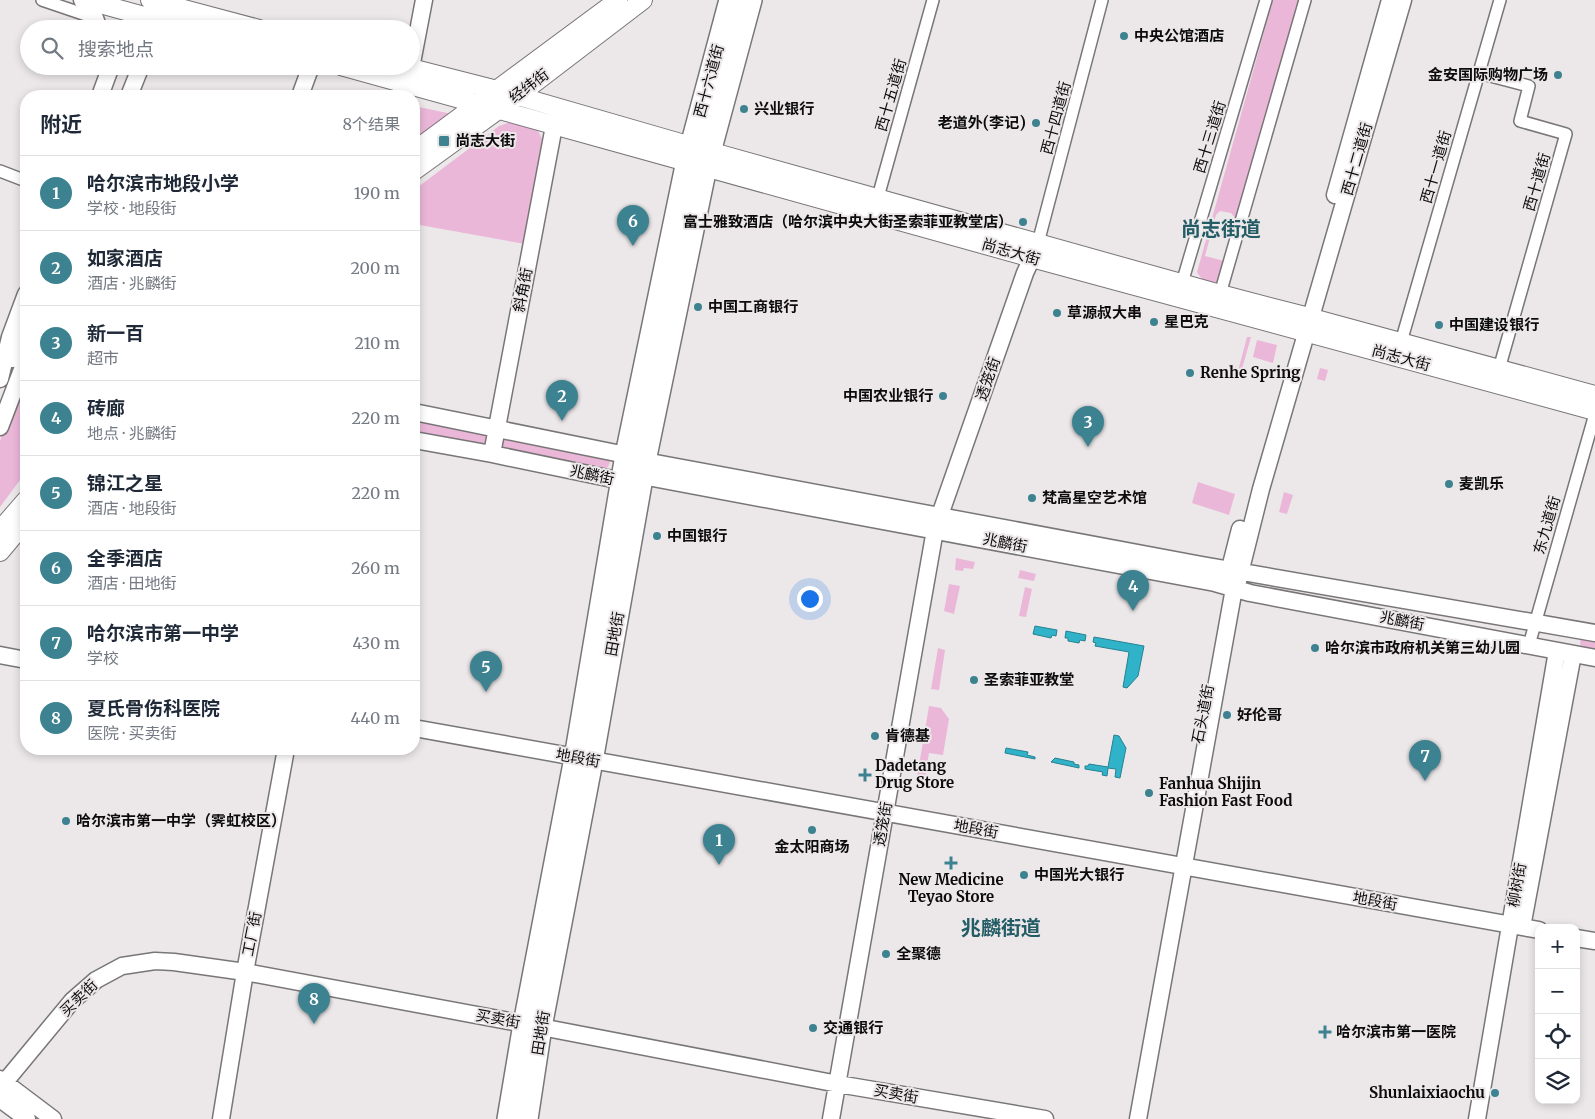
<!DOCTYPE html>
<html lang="zh">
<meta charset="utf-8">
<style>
:root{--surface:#fff;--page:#f6f6f7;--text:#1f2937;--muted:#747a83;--line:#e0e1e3;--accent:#3d8290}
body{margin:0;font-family:Merriweather,"Noto Sans SC",serif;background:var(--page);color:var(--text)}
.controls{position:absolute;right:15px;bottom:15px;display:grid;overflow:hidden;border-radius:10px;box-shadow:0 2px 8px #0003}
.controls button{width:45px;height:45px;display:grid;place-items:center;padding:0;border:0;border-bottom:1px solid var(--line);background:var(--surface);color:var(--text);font:25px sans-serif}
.you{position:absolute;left:809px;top:598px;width:18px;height:18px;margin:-12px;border:4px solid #fff;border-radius:50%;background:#1a73e8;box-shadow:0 0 0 8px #1a73e833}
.badge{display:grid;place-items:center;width:32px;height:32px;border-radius:50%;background:var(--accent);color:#fff;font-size:16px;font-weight:700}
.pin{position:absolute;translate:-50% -41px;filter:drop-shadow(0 1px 2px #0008)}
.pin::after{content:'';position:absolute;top:26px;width:18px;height:15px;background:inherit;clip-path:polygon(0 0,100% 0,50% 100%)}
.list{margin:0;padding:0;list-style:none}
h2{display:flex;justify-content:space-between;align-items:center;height:65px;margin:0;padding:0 20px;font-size:21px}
h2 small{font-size:16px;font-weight:400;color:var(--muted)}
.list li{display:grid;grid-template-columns:32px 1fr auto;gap:15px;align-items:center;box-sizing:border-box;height:75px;padding:0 20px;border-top:1px solid var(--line)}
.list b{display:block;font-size:19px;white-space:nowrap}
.list p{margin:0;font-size:16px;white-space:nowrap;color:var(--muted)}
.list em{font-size:16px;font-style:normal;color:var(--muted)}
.icon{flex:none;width:28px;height:28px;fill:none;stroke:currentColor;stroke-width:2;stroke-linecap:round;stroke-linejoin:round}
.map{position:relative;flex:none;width:1595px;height:1119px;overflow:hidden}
.search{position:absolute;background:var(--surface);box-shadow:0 2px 8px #0003;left:20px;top:20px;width:400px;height:55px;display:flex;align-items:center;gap:12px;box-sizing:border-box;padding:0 18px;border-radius:28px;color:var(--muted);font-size:19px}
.panel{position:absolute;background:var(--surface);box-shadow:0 2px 8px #0003;left:20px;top:90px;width:400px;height:665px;border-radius:20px}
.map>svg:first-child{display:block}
</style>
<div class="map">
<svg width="1595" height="1119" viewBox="0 0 1595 1119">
<rect width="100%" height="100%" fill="#ece8ea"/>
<path fill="#ebb7d8" d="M 1273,0 L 1301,0 L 1235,224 L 1235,218 L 1231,213 L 1220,211 L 1216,215 L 1205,256 L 1228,262 L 1221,281 C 1212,284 1201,281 1197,272 Z
M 419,107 L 452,114 L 414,143 Z
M 514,121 C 527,123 537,125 542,139 L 525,244 L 414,224 L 414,190 L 499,126 Z
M 1247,337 L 1251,337 L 1240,376 L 1237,375 Z
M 1257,340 L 1277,345 L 1273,363 L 1253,357 Z
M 26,368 L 26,472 L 0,507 L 0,441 Z
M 1320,368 L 1328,370 L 1325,381 L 1317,379 Z
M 414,417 L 482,430 L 489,436 L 486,447 L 414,435 Z
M 505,436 L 609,457 L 610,462 L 608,467 L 603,470 L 503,450 L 502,439 Z
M 1198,482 L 1235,494 L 1229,515 L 1192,503 Z
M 1284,492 L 1293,495 L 1287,514 L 1279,512 Z
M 956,558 L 975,562 L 973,569 L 964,568 L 963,571 L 955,570 Z
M 1020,570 L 1036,574 L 1034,581 L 1018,578 Z
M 949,584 L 960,586 L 954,614 L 944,611 Z
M 1025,587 L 1032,589 L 1026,617 L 1019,616 Z
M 1595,637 L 1595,652 L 1581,648 L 1580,641 L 1581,638 Z
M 938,648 L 945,650 L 939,690 L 931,689 Z
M 929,706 L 941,708 L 949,719 L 943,755 L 929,753 L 925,778 L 917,777 Z"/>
<path fill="#30b3c9" stroke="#268191" d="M 1035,626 L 1057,630 L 1056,636 L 1052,635 L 1051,638 L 1033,634 Z
M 1066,631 L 1086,635 L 1085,641 L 1080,640 L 1079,643 L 1068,641 L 1068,638 L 1065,638 Z
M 1094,637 L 1144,646 L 1138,676 L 1127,688 L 1123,687 L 1129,652 L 1095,646 L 1096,643 L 1093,642 Z
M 1114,735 L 1119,736 L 1126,748 L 1120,778 L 1115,777 L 1116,769 L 1108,768 L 1107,776 L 1102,775 L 1103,772 L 1085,769 L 1085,766 L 1088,766 L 1089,764 L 1108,767 Z
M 1006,748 L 1028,752 L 1027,755 L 1035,757 L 1035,759 L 1005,753 Z
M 1055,758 L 1074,762 L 1074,764 L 1079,765 L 1079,768 L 1051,762 Z"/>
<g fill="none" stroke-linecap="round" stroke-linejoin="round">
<path stroke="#cbc7c9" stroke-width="16" stroke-dasharray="16 8" stroke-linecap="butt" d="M 129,68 L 130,66"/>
<defs>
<path id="street" d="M 42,0 L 95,18
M 1479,73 L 1529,86 L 1520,121 L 1566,134 L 1499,369
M 0,171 L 26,181
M 878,197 L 933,0
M 1038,243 L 1102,0
M 1182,283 L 1266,0
M 1220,294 L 1305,0
M 1401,342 L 1500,0
M 1529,645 L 1595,414"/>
<path id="secondary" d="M 82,0 L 95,18 L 99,29
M 411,68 L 424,0
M 100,96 L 111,66
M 129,96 L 141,66
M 300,96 L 311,66
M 1335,195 L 1390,0
M 12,359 L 26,327
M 0,379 L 10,337 L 26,294
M 414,412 L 626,455 L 645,461 L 1202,565 L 1595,633
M 0,427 L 26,359
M 414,440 L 492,454 L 622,481 L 642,476 L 1215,583 L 1250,593 L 1595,658
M 492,454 L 554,126
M 940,515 L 1025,273 L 1037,247
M 1227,580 L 1240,529
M 0,655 L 26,660
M 414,728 L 1539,930
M 1522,927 L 1573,654
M 1576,938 L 1595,941
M 0,1079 L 53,1119
M 0,1088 L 72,1001 L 96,980 L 122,966 L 155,961 L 174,962 L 245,972 L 541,1027 L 838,1084 L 1045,1119
M 0,1099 L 27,1119
M 221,1119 L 245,972 L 286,749
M 831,1119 L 935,530
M 1138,1119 L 1233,594 L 1236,589 L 1261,489 L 1403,0
M 1477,1119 L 1557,651"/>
<path id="primary" d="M 86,0 L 191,29
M 150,0 L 259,29
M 341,66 L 1032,258 L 1595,411
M 403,66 L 497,90 L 691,146 L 1220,294 L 1301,315 L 1595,395
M 414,151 L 618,0
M 414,171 L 516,97 L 643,0
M 0,530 L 26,500
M 0,552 L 26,521"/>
<path id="highway" d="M 508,1119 L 524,1024 L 575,758 L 626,455 L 687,161 L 730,0
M 527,1119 L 541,1027 L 592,761 L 645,461 L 706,167 L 751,0"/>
</defs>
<use href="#street" stroke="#797678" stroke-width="14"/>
<use href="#secondary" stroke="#797678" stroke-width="19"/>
<use href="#primary" stroke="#797678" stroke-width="20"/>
<use href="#highway" stroke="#797678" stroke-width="24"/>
<use href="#street" stroke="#fff" stroke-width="11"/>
<use href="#secondary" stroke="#fff" stroke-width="16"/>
<use href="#primary" stroke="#fff" stroke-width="18"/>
<use href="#highway" stroke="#fff" stroke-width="21"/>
</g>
<g fill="#3d8290" stroke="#ece8ea" stroke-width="2">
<circle cx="1124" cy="36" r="5"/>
<circle cx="1558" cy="75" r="5"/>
<circle cx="744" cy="109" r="5"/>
<circle cx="1036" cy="123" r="5"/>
<rect x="438" y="135" width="12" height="12" rx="2.5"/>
<circle cx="1023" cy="222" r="5"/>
<circle cx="698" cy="307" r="5"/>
<circle cx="1057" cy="313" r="5"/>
<circle cx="1154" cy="322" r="5"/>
<circle cx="1439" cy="325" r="5"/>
<circle cx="1190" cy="373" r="5"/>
<circle cx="943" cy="396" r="5"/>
<circle cx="1449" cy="484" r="5"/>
<circle cx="1032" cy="498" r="5"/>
<circle cx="657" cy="536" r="5"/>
<circle cx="1315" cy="648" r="5"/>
<circle cx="974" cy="680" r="5"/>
<circle cx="1227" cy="715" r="5"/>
<circle cx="875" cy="736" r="5"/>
<path d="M862.5 767.5h5v5h5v5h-5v5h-5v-5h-5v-5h5z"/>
<circle cx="1149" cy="793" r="5"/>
<circle cx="66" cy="821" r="5"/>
<circle cx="812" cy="830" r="5"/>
<path d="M948.5 855.5h5v5h5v5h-5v5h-5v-5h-5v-5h5z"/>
<circle cx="1024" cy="875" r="5"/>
<circle cx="886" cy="954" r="5"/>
<circle cx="813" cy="1028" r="5"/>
<path d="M1322.5 1024.5h5v5h5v5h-5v5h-5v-5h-5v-5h5z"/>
<circle cx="1495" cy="1093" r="5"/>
</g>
<g text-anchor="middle" stroke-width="4" stroke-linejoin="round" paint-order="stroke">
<g font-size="15" font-weight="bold" fill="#0d0c0d" stroke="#ece8ea" text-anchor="start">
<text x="1134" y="41">中央公馆酒店</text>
<text x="1548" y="80" text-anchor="end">金安国际购物广场</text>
<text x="754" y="114">兴业银行</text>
<text x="1026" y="128" text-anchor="end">老道外(李记)</text>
<text x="455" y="146">尚志大街</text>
<text x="1013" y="227" text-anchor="end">富士雅致酒店（哈尔滨中央大街圣索菲亚教堂店）</text>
<text x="708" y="312">中国工商银行</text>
<text x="1067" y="318">草源叔大串</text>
<text x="1164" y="327">星巴克</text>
<text x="1449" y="330">中国建设银行</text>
<text x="1200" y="378">Renhe Spring</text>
<text x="933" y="401" text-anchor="end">中国农业银行</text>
<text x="1459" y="489">麦凯乐</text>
<text x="1042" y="503">梵高星空艺术馆</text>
<text x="667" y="541">中国银行</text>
<text x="1325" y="653">哈尔滨市政府机关第三幼儿园</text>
<text x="984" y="685">圣索菲亚教堂</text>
<text x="1237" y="720">好伦哥</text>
<text x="885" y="741">肯德基</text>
<text x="875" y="771">Dadetang<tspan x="875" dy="17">Drug Store</tspan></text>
<text x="1159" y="789">Fanhua Shijin<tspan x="1159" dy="17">Fashion Fast Food</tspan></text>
<text x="76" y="826">哈尔滨市第一中学（霁虹校区）</text>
<text x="812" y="852" text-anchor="middle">金太阳商场</text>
<text x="1034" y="880">中国光大银行</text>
<text x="951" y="885" text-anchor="middle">New Medicine<tspan x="951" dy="17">Teyao Store</tspan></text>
<text x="896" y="959">全聚德</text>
<text x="823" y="1033">交通银行</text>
<text x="1336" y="1037">哈尔滨市第一医院</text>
<text x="1485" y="1098" text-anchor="end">Shunlaixiaochu</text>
</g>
<g font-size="15" fill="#0d0c0d" stroke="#ece8ea">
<text transform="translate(709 81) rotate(-75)" y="5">西十六道街</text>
<text transform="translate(529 86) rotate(-37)" y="5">经纬街</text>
<text transform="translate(891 95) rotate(-74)" y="5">西十五道街</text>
<text transform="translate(1056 118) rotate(-75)" y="5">西十四道街</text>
<text transform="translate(1210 137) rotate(-73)" y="5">西十三道街</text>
<text transform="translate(1357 159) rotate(-74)" y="5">西十二道街</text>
<text transform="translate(1436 167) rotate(-74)" y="5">西十一道街</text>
<text transform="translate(1537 182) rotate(-74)" y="5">西十道街</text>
<text transform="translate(1011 252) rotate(16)" y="5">尚志大街</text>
<text transform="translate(523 290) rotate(-79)" y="5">斜角街</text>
<text transform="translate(1401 358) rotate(15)" y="5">尚志大街</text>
<text transform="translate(988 379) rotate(-71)" y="5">透笼街</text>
<text transform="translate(592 475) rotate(12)" y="5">兆麟街</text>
<text transform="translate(1547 525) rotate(-74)" y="5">东九道街</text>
<text transform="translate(1005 543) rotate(11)" y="5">兆麟街</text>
<text transform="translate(1402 621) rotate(11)" y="5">兆麟街</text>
<text transform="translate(615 634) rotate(-80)" y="5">田地街</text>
<text transform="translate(1203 714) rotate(-79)" y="5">石头道街</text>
<text transform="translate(578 758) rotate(10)" y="5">地段街</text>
<text transform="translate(883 824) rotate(-80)" y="5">透笼街</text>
<text transform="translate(976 829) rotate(10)" y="5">地段街</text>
<text transform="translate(1517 885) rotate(-80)" y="5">柳树街</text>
<text transform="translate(1375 901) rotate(10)" y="5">地段街</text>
<text transform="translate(252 934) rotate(-79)" y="5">工厂街</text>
<text transform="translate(79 998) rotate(-44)" y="5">买卖街</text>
<text transform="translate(498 1019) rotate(10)" y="5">买卖街</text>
<text transform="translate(541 1033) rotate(-81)" y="5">田地街</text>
<text transform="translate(896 1094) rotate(10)" y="5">买卖街</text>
</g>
<g font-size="20" font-weight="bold" fill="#245c66" stroke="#ece8ea">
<text x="1221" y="236">尚志街道</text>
<text x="1001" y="935">兆麟街道</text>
</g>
</g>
</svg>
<div class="controls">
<button>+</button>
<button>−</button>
<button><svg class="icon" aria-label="locate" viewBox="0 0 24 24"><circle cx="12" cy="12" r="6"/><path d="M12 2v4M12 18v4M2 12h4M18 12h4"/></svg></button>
<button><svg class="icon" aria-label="layers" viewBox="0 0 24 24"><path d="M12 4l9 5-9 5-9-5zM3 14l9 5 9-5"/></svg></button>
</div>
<div class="you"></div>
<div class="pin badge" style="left:719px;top:865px">1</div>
<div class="pin badge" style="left:562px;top:421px">2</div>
<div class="pin badge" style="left:1088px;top:447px">3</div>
<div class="pin badge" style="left:1133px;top:611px">4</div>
<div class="pin badge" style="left:486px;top:692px">5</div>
<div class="pin badge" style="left:633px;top:246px">6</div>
<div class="pin badge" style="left:1425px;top:781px">7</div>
<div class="pin badge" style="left:314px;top:1024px">8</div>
<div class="search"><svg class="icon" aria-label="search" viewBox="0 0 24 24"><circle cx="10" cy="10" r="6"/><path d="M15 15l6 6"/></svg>搜索地点</div>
<section class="panel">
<h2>附近<small>8个结果</small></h2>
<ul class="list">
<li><span class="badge">1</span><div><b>哈尔滨市地段小学</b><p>学校 · 地段街</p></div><em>190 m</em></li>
<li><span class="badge">2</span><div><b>如家酒店</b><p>酒店 · 兆麟街</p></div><em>200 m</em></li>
<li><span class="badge">3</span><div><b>新一百</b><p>超市</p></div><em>210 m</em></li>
<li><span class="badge">4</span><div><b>砖廊</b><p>地点 · 兆麟街</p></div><em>220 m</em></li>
<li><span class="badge">5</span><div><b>锦江之星</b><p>酒店 · 地段街</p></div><em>220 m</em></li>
<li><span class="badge">6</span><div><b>全季酒店</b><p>酒店 · 田地街</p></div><em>260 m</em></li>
<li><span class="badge">7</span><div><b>哈尔滨市第一中学</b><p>学校</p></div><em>430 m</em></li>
<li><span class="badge">8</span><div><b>夏氏骨伤科医院</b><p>医院 · 买卖街</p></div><em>440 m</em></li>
</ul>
</section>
</div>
